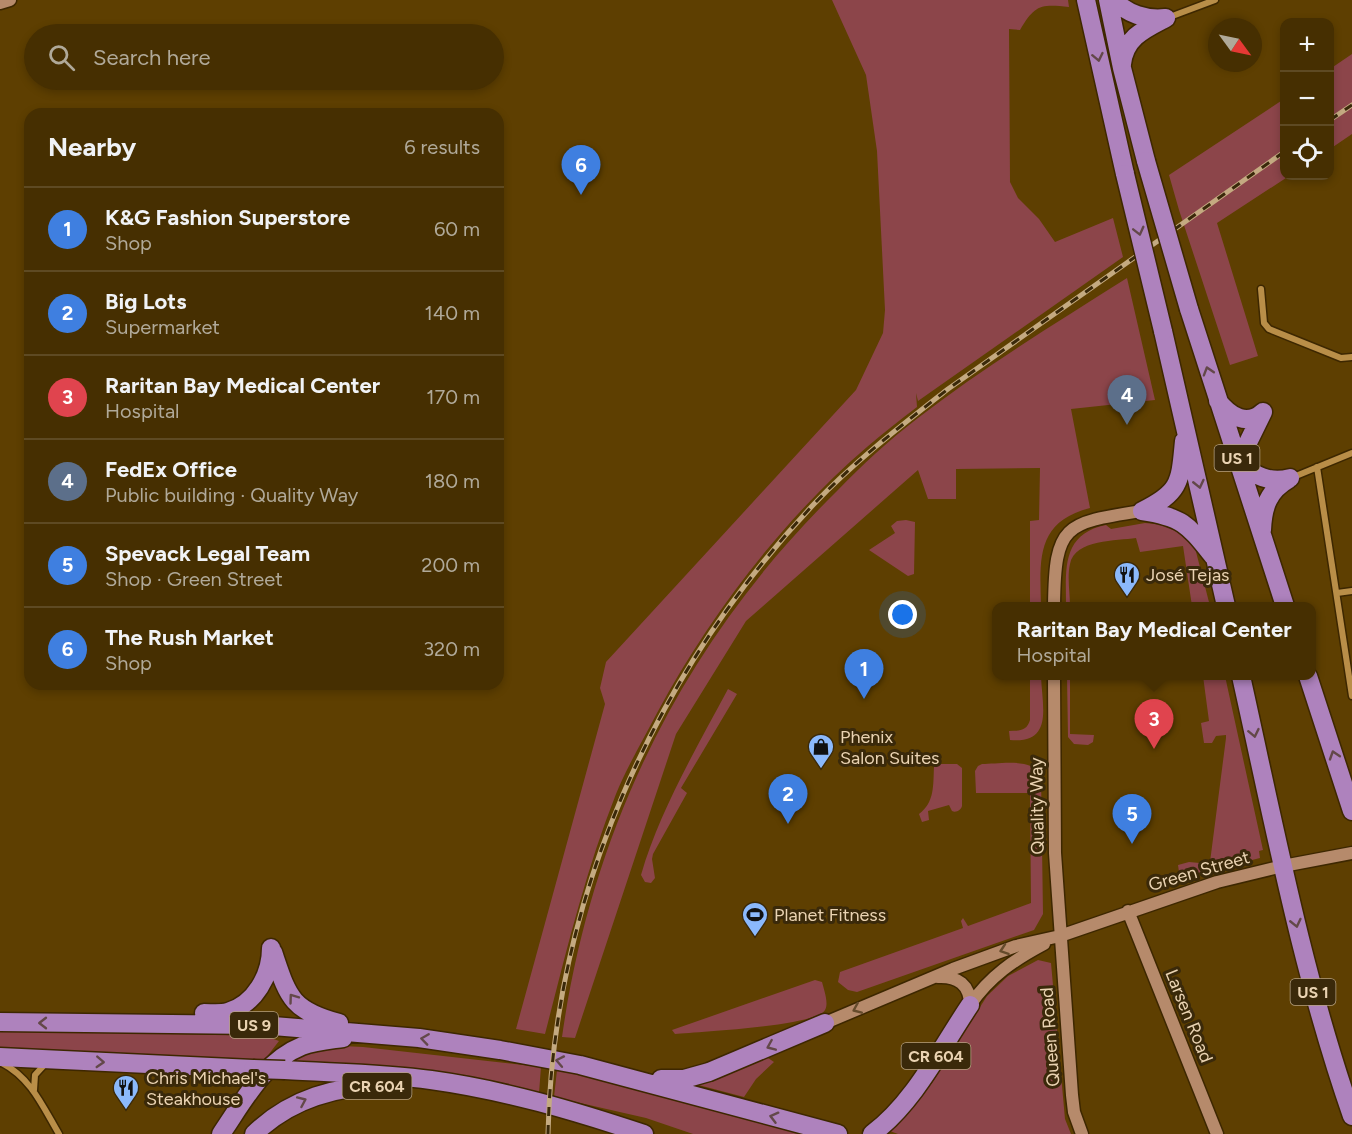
<!DOCTYPE html>
<meta charset="utf-8">
<style>
:root{--surface:#462f01;--page:#4d370b;--text:#f1f3f6;--muted:#b0a999;--line:#5e4a23;--accent:#8c9099}
body{margin:0;font-family:Figtree,sans-serif;background:var(--page);color:var(--text)}
.controls{position:absolute;right:18px;top:18px;display:grid;overflow:hidden;border-radius:12px;box-shadow:0 3px 9px #0003}
.controls button{width:54px;height:54px;display:grid;place-items:center;padding:0;border:0;border-bottom:2px solid var(--line);background:var(--surface);color:var(--text);font:30px sans-serif}
.compass{position:absolute;left:1208px;top:18px;width:54px;height:54px;border-radius:50%;background:var(--surface);box-shadow:0 3px 9px #0003;rotate:123deg}
.you{position:absolute;left:903px;top:615px;width:21px;height:21px;margin:-15px;border:4px solid #fff;border-radius:50%;background:#1a73e8;box-shadow:0 0 0 9px #1a73e833}
.badge{display:grid;place-items:center;width:39px;height:39px;border-radius:50%;background:var(--accent);color:#fff;font-size:20px;font-weight:700}
.pin{position:absolute;translate:-50% -50px;filter:drop-shadow(0 2px 3px #0008)}
.pin::after{content:'';position:absolute;top:32px;width:21px;height:18px;background:inherit;clip-path:polygon(0 0,100% 0,50% 100%)}
.popup{position:absolute;left:992px;top:602px;width:324px;height:78px;box-sizing:border-box;display:grid;place-content:center;border-radius:12px;background:var(--surface);filter:drop-shadow(0 2px 4px #0005);font-size:20px;white-space:nowrap;color:var(--muted)}
.popup b{font-size:22px;color:var(--text)}
.popup::after{content:'';position:absolute;left:50%;top:100%;margin-left:-12px;border:12px solid transparent;border-top-color:var(--surface)}
.list{margin:0;padding:0;list-style:none}
h2{display:flex;justify-content:space-between;align-items:center;height:78px;margin:0;padding:0 24px;font-size:26px}
h2 small{font-size:20px;font-weight:400;color:var(--muted)}
.list li{display:grid;grid-template-columns:39px 1fr auto;gap:18px;align-items:center;box-sizing:border-box;height:84px;padding:0 24px;border-top:2px solid var(--line)}
.list b{display:block;font-size:22px;white-space:nowrap}
.list p{margin:0;font-size:20px;white-space:nowrap;color:var(--muted)}
.list em{font-size:20px;font-style:normal;color:var(--muted)}
.icon{flex:none;width:33px;height:33px;fill:none;stroke:currentColor;stroke-width:2;stroke-linecap:round;stroke-linejoin:round}
.map{position:relative;flex:none;width:1352px;height:1134px;overflow:hidden}
.search{position:absolute;background:var(--surface);box-shadow:0 3px 9px #0003;left:24px;top:24px;width:480px;height:66px;display:flex;align-items:center;gap:15px;box-sizing:border-box;padding:0 21px;border-radius:33px;color:var(--muted);font-size:22px}
.panel{position:absolute;background:var(--surface);box-shadow:0 3px 9px #0003;left:24px;top:108px;width:480px;height:582px;border-radius:18px}
.map>svg:first-child{display:block}
</style>
<div class="map">
<svg width="1352" height="1134" viewBox="0 0 1352 1134">
<rect width="100%" height="100%" fill="#5e3f01"/>
<path fill="#8c454a" d="M 832,0 L 1068,0 L 1069,7 C 1040,4 1035,5 1020,30 L 1009,29 L 1010,182 L 1018,198 L 1039,219 L 1055,242 L 1113,218 L 1123,257 L 918,401 L 916,393 L 917,407 C 900,420 883,433 867,447 C 783,519 709,616 657,713 C 643,740 627,767 616,794 C 585,872 566,953 545,1034 L 516,1029 L 605,704 L 600,688 L 606,662 L 856,390 L 883,333 L 885,310 L 877,151 L 866,75 Z
M 1352,54 L 1352,134 L 1330,149 L 1330,69 Z
M 1284,99 L 1284,176 L 1289,176 L 1217,223 L 1258,356 L 1230,365 L 1179,210 L 1169,175 Z
M 1127,278 L 1155,400 L 1071,409 L 1090,508 C 1035,522 1040,561 1041,606 L 1030,606 L 1030,521 L 1039,520 L 1040,468 L 956,469 L 956,499 L 928,499 L 918,470 L 746,621 L 676,734 L 575,1038 L 562,1037 C 592,826 685,640 837,491 C 862,465 889,440 918,418 C 984,367 1056,323 1127,278 Z
M 906,520 L 915,522 L 914,574 L 908,576 L 869,550 L 895,533 L 891,526 L 897,521 Z
M 1167,521 L 1194,544 L 1210,606 L 1192,606 L 1183,546 L 1140,552 L 1136,538 C 1117,541 1075,539 1070,564 C 1067,577 1070,593 1070,606 L 1066,606 C 1066,570 1061,534 1106,525 L 1111,529 L 1145,523 L 1166,525 Z
M 1030,676 L 1041,676 C 1042,706 1054,744 1010,740 L 1009,731 C 1019,731 1027,731 1030,720 Z
M 1067,676 L 1070,676 L 1070,734 L 1094,735 L 1093,742 L 1088,745 L 1074,744 L 1068,737 Z
M 1203,676 L 1225,676 L 1263,850 L 1259,851 L 1260,858 L 1184,877 L 1179,872 L 1178,865 L 1189,862 L 1200,863 L 1203,861 L 1210,862 L 1226,738 L 1226,735 L 1216,736 L 1212,743 L 1204,743 L 1201,723 L 1209,721 Z
M 728,689 L 737,694 L 681,788 L 687,793 L 653,854 L 652,859 L 655,878 L 651,883 L 645,882 L 641,875 C 659,812 697,747 728,689 Z
M 939,764 L 957,764 L 962,768 L 962,806 C 961,810 956,813 952,811 L 949,805 L 928,811 L 929,820 L 922,822 L 919,814 C 935,802 933,785 934,767 Z
M 982,764 C 999,764 1033,757 1041,776 L 1043,914 L 1034,930 L 857,992 L 848,990 L 838,982 L 840,972 L 963,928 L 961,921 L 963,918 L 968,926 L 1031,903 L 1030,793 L 976,793 L 975,771 L 978,766 Z
M 1038,960 L 1051,963 L 1065,1119 L 1071,1134 L 898,1134 L 887,1130 L 932,1083 L 987,996 L 1008,976 Z
M 815,980 L 822,982 C 824,990 829,1003 825,1010 C 817,1026 698,1032 675,1034 L 672,1030 Z
M 0,1031 L 226,1035 L 271,1038 L 279,1041 L 262,1063 L 0,1048 Z
M 322,1045 L 363,1047 L 541,1067 L 539,1093 L 287,1064 L 291,1059 Z
M 761,1057 L 768,1058 L 774,1062 L 756,1079 L 744,1097 L 691,1083 Z
M 557,1070 L 595,1077 L 807,1134 L 693,1134 L 646,1118 L 554,1097 Z"/>
<g fill="none" stroke-linecap="round" stroke-linejoin="round">
<defs>
<path id="street" d="M 1167,18 L 1215,0
M 1261,289 L 1264,323 L 1269,329 L 1341,358 L 1352,357
M 1317,467 L 1352,696
M 1291,478 L 1352,453
M 1337,593 L 1352,591
M 2,1063 C 31,1078 43,1107 59,1134
M 34,1090 L 35,1075 L 46,1063"/>
<path id="secondary" d="M 0,3 L 10,0
M 1054,606 C 1055,524 1064,523 1142,511
M 1054,676 L 1055,853 L 1072,1095 L 1074,1112 L 1082,1134
M 1128,911 L 1217,1134
M 938,977 C 958,976 970,985 970,1005
M 970,1005 C 990,976 1014,960 1044,944
M 825,1023 L 953,969 L 1016,946 L 1060,936 L 1217,882 L 1283,866 L 1352,853"/>
<path id="highway" d="M 1086,0 L 1125,174
M 1108,0 L 1122,68 L 1146,161
M 1114,0 C 1127,14 1146,20 1165,18
M 1122,64 C 1125,37 1145,29 1166,18
M 1189,309 L 1285,606
M 1163,331 L 1226,606
M 1218,401 C 1230,416 1247,427 1263,412
M 1263,412 L 1238,463 C 1254,475 1270,484 1290,478
M 1142,511 C 1181,492 1180,482 1184,441
M 1142,511 C 1183,517 1188,525 1213,556
M 1262,530 C 1263,507 1268,491 1289,479
M 1241,676 C 1274,824 1302,973 1352,1116
M 1308,676 L 1352,811
M 273,952 C 288,996 290,1010 339,1023
M 204,1013 C 212,1013 221,1014 228,1012 C 255,1004 271,975 271,948
M 0,1022 L 261,1025 L 419,1038 L 500,1050 L 580,1065 L 838,1134
M 0,1057 L 253,1069
M 285,1070 C 334,1073 383,1073 431,1080 C 504,1090 575,1111 644,1134
M 661,1079 L 684,1079 L 709,1072 L 825,1023
M 221,1134 C 243,1102 264,1061 302,1046 C 315,1041 329,1040 343,1038
M 254,1134 C 291,1098 337,1086 387,1085
M 872,1134 C 914,1103 941,1048 970,1005"/>
</defs>
<use href="#street" stroke="#3d2700" stroke-width="9"/>
<use href="#secondary" stroke="#3d2700" stroke-width="15"/>
<use href="#highway" stroke="#3d2700" stroke-width="21"/>
<use href="#street" stroke="#b98e48" stroke-width="6"/>
<use href="#secondary" stroke="#b68a6b" stroke-width="12"/>
<use href="#highway" stroke="#ae82bd" stroke-width="18"/>
<defs>
<path id="rail" d="M 1330,120 L 1352,105
M 548,1134 C 553,900 654,673 814,504 C 855,461 902,425 948,389 L 1284,152"/>
</defs>
<use href="#rail" stroke="#c4aa81" stroke-width="5"/>
<use href="#rail" stroke="#3a290a" stroke-width="3" stroke-dasharray="9" stroke-linecap="butt"/>
<defs>
<path id="highway-bridge" d="M 1146,161 L 1189,309
M 1125,174 L 1163,331
M 253,1069 L 285,1070"/>
</defs>
<use href="#highway-bridge" stroke="#3d2700" stroke-width="21" stroke-linecap="butt"/>
<use href="#highway-bridge" stroke="#ae82bd" stroke-width="18"/>
</g>
<defs><path id="oneway-chevron" d="M-2-3.5L2.5 0L-2 3.5" fill="none" stroke-width="1.6" stroke-linecap="round" stroke-linejoin="round" transform="scale(1.5)"/></defs>
<g stroke="#634849">
<use href="#oneway-chevron" transform="translate(1098 57) rotate(78)"/>
<use href="#oneway-chevron" transform="translate(1139 231) rotate(76)"/>
<use href="#oneway-chevron" transform="translate(1208 371) rotate(-107)"/>
<use href="#oneway-chevron" transform="translate(1199 484) rotate(77)"/>
<use href="#oneway-chevron" transform="translate(1254 733) rotate(78)"/>
<use href="#oneway-chevron" transform="translate(1334 755) rotate(-108)"/>
<use href="#oneway-chevron" transform="translate(1296 923) rotate(77)"/>
<use href="#oneway-chevron" transform="translate(293 998) rotate(-126)"/>
<use href="#oneway-chevron" transform="translate(43 1023) rotate(-180)"/>
<use href="#oneway-chevron" transform="translate(425 1039) rotate(-172)"/>
<use href="#oneway-chevron" transform="translate(771 1046) rotate(157)"/>
<use href="#oneway-chevron" transform="translate(560 1061) rotate(-169)"/>
<use href="#oneway-chevron" transform="translate(100 1062) rotate(3)"/>
<use href="#oneway-chevron" transform="translate(302 1101) rotate(-24)"/>
<use href="#oneway-chevron" transform="translate(774 1117) rotate(-165)"/>
</g>
<g stroke="#654b2c">
<use href="#oneway-chevron" transform="translate(1004 950) rotate(161)"/>
<use href="#oneway-chevron" transform="translate(857 1009) rotate(157)"/>
</g>
<defs>
<symbol id="restaurant-pin" viewBox="-11 -11 22 30"><path d="M0 17L-7.5 6A9.5 9.5 0 1 1 7.5 6Z" fill="#8bb9fc" stroke="#3a290a"/><path d="M-5-6h1v4h1v-4h1v4h1v-4h1v5L-1.5 .5V6h-2V.5L-5-1ZM5-6V6H3V1.5H1.5Q1.5-4 5-6Z" fill="#111"/></symbol>
<symbol id="shop-pin" viewBox="-11 -11 22 30"><path d="M0 17L-7.5 6A9.5 9.5 0 1 1 7.5 6Z" fill="#8bb9fc" stroke="#3a290a"/><path d="M-5-2.5h2.3a2.7 3.5 0 0 1 5.4 0H5L5.5 6h-11ZM-1.5-2.5h3a1.5 2.3 0 0 0-3 0Z" fill="#111"/></symbol>
<symbol id="stadium-pin" viewBox="-11 -11 22 30"><path d="M0 17L-7.5 6A9.5 9.5 0 1 1 7.5 6Z" fill="#8bb9fc" stroke="#3a290a"/><path d="M0-5a6.5 5 0 1 0 0 10a6.5 5 0 1 0 0-10ZM-3.5-1.8h7v3.6h-7Z" fill="#111"/></symbol>
</defs>
<g fill-rule="evenodd">
<use href="#restaurant-pin" x="1112" y="560" width="30" height="40"/>
<use href="#shop-pin" x="806" y="732" width="30" height="40"/>
<use href="#stadium-pin" x="740" y="900" width="30" height="40"/>
<use href="#restaurant-pin" x="111" y="1073" width="30" height="40"/>
</g>
<g text-anchor="middle" stroke-width="6" stroke-linejoin="round" paint-order="stroke">
<g fill="#3a290a" stroke="#b5a080" stroke-width="1.5">
<rect x="1214.5" y="445" width="45" height="26" rx="4.5"/>
<rect x="1290.5" y="979" width="45" height="26" rx="4.5"/>
<rect x="230" y="1012" width="48" height="26" rx="4.5"/>
<rect x="901.5" y="1043" width="69" height="26" rx="4.5"/>
<rect x="342.5" y="1073" width="69" height="26" rx="4.5"/>
</g>
<g font-size="16" font-weight="bold" fill="#ead3b2">
<text x="1237" y="464">US 1</text>
<text x="1313" y="998">US 1</text>
<text x="254" y="1031">US 9</text>
<text x="936" y="1062">CR 604</text>
<text x="377" y="1092">CR 604</text>
</g>
<g font-size="18" fill="#ead3b2" stroke="#3a290a" text-anchor="start">
<text x="1146" y="581">José Tejas</text>
<text x="840" y="743">Phenix<tspan x="840" dy="21">Salon Suites</tspan></text>
<text x="774" y="921">Planet Fitness</text>
<text x="146" y="1084">Chris Michael's<tspan x="146" dy="21">Steakhouse</tspan></text>
</g>
<g font-size="18" fill="#ead3b2" stroke="#3a290a">
<text transform="translate(1037 806) rotate(-91)" y="6">Quality Way</text>
<text transform="translate(1199 871) rotate(-16)" y="6">Green Street</text>
<text transform="translate(1189 1016) rotate(68)" y="6">Larsen Road</text>
<text transform="translate(1050 1037) rotate(-94)" y="6">Queen Road</text>
</g>
</g>
</svg>
<div class="controls">
<button>+</button>
<button>−</button>
<button><svg class="icon" aria-label="locate" viewBox="0 0 24 24"><circle cx="12" cy="12" r="6"/><path d="M12 2v4M12 18v4M2 12h4M18 12h4"/></svg></button>
</div>
<svg class="compass" viewBox="-18 -18 36 36"><path d="M0-13l5 13h-10z" fill="#e53935"/><path d="M0 13l5-13h-10z" fill="#b0a999"/></svg>
<div class="you"></div>
<div class="pin badge" style="left:864px;top:699px;background:#3f7fe0">1</div>
<div class="pin badge" style="left:788px;top:824px;background:#3f7fe0">2</div>
<div class="pin badge" style="left:1154px;top:749px;background:#e0444e">3</div>
<div class="popup"><b>Raritan Bay Medical Center</b>Hospital</div>
<div class="pin badge" style="left:1127px;top:425px;background:#5c6f8a">4</div>
<div class="pin badge" style="left:1132px;top:844px;background:#3f7fe0">5</div>
<div class="pin badge" style="left:581px;top:195px;background:#3f7fe0">6</div>
<div class="search"><svg class="icon" aria-label="search" viewBox="0 0 24 24"><circle cx="10" cy="10" r="6"/><path d="M15 15l6 6"/></svg>Search here</div>
<section class="panel">
<h2>Nearby<small>6 results</small></h2>
<ul class="list">
<li><span class="badge" style="background:#3f7fe0">1</span><div><b>K&amp;G Fashion Superstore</b><p>Shop</p></div><em>60 m</em></li>
<li><span class="badge" style="background:#3f7fe0">2</span><div><b>Big Lots</b><p>Supermarket</p></div><em>140 m</em></li>
<li><span class="badge" style="background:#e0444e">3</span><div><b>Raritan Bay Medical Center</b><p>Hospital</p></div><em>170 m</em></li>
<li><span class="badge" style="background:#5c6f8a">4</span><div><b>FedEx Office</b><p>Public building · Quality Way</p></div><em>180 m</em></li>
<li><span class="badge" style="background:#3f7fe0">5</span><div><b>Spevack Legal Team</b><p>Shop · Green Street</p></div><em>200 m</em></li>
<li><span class="badge" style="background:#3f7fe0">6</span><div><b>The Rush Market</b><p>Shop</p></div><em>320 m</em></li>
</ul>
</section>
</div>
